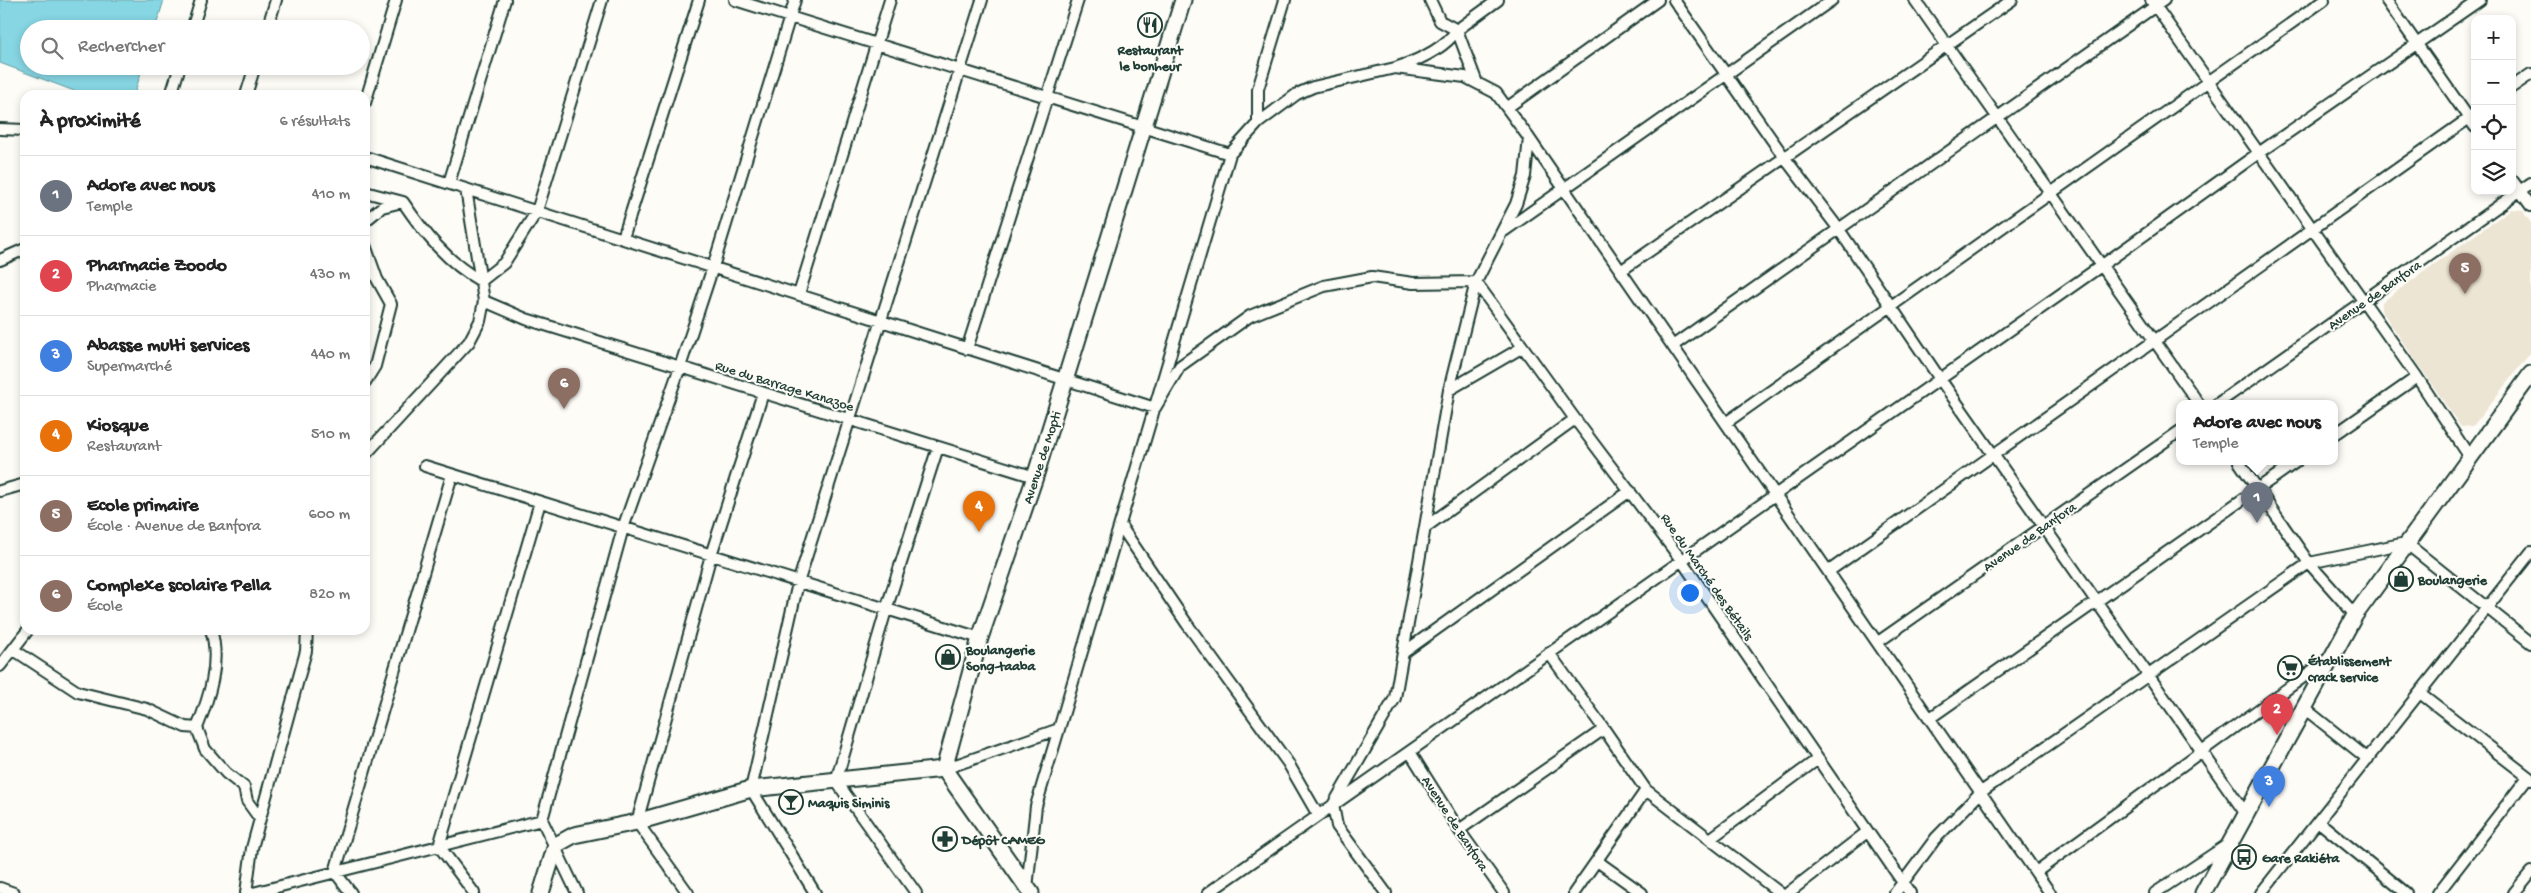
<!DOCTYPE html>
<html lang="fr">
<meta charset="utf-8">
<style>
:root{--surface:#fff;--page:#f6f6f6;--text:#222;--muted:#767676;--line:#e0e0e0;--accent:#0f766e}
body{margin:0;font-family:"Gochi Hand",sans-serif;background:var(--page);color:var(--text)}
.controls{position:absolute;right:15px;top:15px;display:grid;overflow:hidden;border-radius:10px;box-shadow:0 2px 8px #0003}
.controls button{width:45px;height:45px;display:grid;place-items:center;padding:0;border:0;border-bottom:1px solid var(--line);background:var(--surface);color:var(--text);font:25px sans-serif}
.you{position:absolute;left:1689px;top:592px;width:18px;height:18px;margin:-12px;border:4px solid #fff;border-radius:50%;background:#1a73e8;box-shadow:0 0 0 8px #1a73e833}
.badge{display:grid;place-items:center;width:32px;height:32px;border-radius:50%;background:var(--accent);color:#fff;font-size:16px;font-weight:700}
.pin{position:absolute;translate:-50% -41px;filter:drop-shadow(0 1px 2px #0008)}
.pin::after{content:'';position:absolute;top:26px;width:18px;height:15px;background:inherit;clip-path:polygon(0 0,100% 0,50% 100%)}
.popup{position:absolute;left:2176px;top:400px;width:162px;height:65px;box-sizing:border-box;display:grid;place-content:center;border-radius:10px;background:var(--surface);filter:drop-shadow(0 1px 4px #0005);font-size:16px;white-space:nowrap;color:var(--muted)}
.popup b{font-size:19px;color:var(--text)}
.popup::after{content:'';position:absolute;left:50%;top:100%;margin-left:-10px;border:10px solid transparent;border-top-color:var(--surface)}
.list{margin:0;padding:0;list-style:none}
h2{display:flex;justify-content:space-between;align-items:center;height:65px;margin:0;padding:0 20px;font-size:21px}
h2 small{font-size:16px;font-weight:400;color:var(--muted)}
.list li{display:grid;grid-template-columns:32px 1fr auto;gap:15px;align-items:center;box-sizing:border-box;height:80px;padding:0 20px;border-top:1px solid var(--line)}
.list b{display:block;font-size:19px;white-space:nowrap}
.list p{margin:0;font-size:16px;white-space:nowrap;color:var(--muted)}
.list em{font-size:16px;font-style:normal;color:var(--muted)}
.icon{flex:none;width:28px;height:28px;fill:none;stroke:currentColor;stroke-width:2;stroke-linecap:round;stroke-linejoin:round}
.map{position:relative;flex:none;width:2531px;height:893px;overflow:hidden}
.search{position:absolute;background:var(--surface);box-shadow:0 2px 8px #0003;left:20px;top:20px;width:350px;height:55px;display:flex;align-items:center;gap:12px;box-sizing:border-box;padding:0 18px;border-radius:28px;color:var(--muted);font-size:19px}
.panel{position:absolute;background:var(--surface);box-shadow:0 2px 8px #0003;left:20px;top:90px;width:350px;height:545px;border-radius:15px}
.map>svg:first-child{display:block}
</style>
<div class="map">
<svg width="2531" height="893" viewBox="0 0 2531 893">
<rect width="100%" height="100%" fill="#fdfcf7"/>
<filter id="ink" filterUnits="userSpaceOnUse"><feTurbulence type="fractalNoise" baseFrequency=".02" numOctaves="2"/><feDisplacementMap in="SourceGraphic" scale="10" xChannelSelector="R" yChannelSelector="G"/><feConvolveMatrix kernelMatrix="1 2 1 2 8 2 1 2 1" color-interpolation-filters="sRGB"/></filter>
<g filter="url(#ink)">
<path fill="#ede5d3" d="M 2511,209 L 2522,210 L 2531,223 L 2531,352 L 2473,426 L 2461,427 L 2381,310 L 2382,302 Z"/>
<path fill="#87d6e4" stroke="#5d999e" d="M 0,0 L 164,0 L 155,29 L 29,29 L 29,66 L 143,66 L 134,95 L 85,95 L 0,63 Z"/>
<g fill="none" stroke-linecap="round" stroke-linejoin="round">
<defs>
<path id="street" d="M 735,0 L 1230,154
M 1285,0 L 1258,89 L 1258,123 L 1297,94 L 1313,87 L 1395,68 L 1465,77 L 1496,93 L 1529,138 L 1525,176 L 1516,204 L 1476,282 L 1449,390 L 1395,698 L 1333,805 L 1337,826 L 1386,893
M 1674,0 L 1784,157 L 1838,228 L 1940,379 L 2246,814
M 1915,0 L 2199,404
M 2151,0 L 2417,377 L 2469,456
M 2386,0 L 2475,127
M 192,29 L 201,0
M 267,29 L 276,0
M 1398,67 C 1419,60 1444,49 1457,30 L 1440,21 L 1430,0
M 1477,83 L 1457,30 L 1498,0
M 2512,87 L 2531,74
M 171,95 L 180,66
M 246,95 L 255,66
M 365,103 L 396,0
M 1508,107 L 1658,0
M 0,129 L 25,130
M 1529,138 L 2050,893
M 365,157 L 1155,408 L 1180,366 L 1250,316 L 1324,286 L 1372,277 L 1413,283 L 1476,282 L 1575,419 L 1682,561 L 1910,893
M 2512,180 L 2531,206
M 449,183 L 505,0
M 365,192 L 403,202 C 424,233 448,263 481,281
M 365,221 L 382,207 L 402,202
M 1504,231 L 1832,0
M 623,238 L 699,0
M 365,245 L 377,279 L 391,304 L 375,366 L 365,382
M 0,260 L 25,249
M 1622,270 L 2012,0
M 481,281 L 504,263 L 537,211 L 602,0
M 799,294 L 890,0
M 484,301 L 526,319 L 1035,477
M 1674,345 L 2164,0
M 967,349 L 1078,0
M 1449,390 L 1523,347
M 2217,404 L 2531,183
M 1727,422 L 2324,0
M 2334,435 L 2417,377
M 365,455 L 469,342 L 480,321 L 484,301 L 466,189
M 2239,462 L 2309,563 L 2355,615
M 425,466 L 980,638
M 0,491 L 25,484
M 1120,525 L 1187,624 L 1288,763 L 1318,815
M 1427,526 L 1575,419
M 1829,571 L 2475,114
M 211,630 C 221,662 209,698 197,728 L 205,749 L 226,773 L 244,787 L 247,801 L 260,819
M 1878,642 L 2180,431
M 14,650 L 78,692 L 147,709 L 185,727 L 197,728
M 1403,653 L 1630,491
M 0,666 L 28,630
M 2420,693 L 2531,779
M 2304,708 L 2368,759
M 1930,718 L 2296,462
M 1604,729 L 1646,790 L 1780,893
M 1410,752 L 1459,830 L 1504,893
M 944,769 L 1059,729 L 1230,154 L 1258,123
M 2319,822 L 2406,893
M 1459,830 L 1604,729 L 1549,653
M 1710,839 L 1818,759
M 1597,861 L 1642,893
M 2036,872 L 2328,659
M 0,888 L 14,893
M 1027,888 L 1036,806 L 1059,729
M 246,893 L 252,848 L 306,651 L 307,630
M 253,893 L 542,820
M 351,893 L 335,872 L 452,475
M 474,893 L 439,846 L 540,502
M 577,893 L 542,820 L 623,528 L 680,367 L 713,267 L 795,0
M 688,893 L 637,822 L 711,555 L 763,393
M 815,893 L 751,789 L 798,583 L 982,0
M 916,893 L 836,781 L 886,610 L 938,447
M 1208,893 L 2101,266 L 2260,152 L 2480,0
M 1574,893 L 1646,790
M 1788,893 L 1867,832
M 1895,893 L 1936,838 L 1981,792 L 2309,563 L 2406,543 L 2531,643
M 2155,893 L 2227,845
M 2261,893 L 2531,552
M 2438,893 L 2528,777
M 2514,893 L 2531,872"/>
<path id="secondary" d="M 541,893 L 556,845 L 574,835 L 637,822 L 751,789 L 944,769
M 1031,893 L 944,769 L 980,638 L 1035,477 L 1183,0
M 2203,893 L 2355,615 L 2531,374"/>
</defs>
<use href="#street" stroke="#1f3d34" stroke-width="14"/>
<use href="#secondary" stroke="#1f3d34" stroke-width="19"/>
<use href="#street" stroke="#fdfcf7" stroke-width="10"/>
<use href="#secondary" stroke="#fdfcf7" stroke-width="15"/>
</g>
</g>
<defs>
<symbol id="restaurant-ring" viewBox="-11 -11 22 22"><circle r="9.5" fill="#fdfcf7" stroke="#1f3d34" stroke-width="1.5"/><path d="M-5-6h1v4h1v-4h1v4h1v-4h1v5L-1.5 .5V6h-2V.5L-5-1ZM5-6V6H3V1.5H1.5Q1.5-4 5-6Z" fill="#1f3d34"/></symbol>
<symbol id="shop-ring" viewBox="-11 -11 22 22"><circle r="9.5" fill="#fdfcf7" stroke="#1f3d34" stroke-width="1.5"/><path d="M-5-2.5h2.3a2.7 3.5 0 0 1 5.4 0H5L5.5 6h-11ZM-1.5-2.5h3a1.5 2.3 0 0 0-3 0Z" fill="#1f3d34"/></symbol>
<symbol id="supermarket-ring" viewBox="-11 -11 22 22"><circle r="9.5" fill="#fdfcf7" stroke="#1f3d34" stroke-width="1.5"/><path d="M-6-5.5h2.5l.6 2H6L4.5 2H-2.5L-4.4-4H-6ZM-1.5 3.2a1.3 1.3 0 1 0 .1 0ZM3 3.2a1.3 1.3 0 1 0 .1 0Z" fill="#1f3d34"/></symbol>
<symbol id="bar-ring" viewBox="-11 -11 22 22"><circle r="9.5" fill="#fdfcf7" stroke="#1f3d34" stroke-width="1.5"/><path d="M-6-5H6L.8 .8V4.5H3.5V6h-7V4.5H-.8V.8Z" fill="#1f3d34"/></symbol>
<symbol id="pharmacy-ring" viewBox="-11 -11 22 22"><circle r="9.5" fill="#fdfcf7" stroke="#1f3d34" stroke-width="1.5"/><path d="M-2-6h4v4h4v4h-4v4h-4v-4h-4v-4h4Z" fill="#1f3d34"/></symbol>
<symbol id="bus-ring" viewBox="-11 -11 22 22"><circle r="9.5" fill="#fdfcf7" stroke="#1f3d34" stroke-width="1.5"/><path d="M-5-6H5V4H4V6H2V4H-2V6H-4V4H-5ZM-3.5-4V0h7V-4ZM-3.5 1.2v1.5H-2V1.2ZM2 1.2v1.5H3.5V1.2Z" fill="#1f3d34"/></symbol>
</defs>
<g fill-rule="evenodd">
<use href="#restaurant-ring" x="1136" y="11" width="28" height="28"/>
<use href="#shop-ring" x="2387" y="565" width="28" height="28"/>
<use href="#shop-ring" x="934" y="643" width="28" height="28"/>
<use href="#supermarket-ring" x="2276" y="654" width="28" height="28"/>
<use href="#bar-ring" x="777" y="788" width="28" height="28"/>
<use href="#pharmacy-ring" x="931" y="825" width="28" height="28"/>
<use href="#bus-ring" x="2230" y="843" width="28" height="28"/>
</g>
<g text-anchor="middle" stroke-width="4" stroke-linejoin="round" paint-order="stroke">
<g font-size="14" font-weight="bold" fill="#1f3d34" stroke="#fdfcf7" text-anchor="start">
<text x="1150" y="54" text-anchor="middle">Restaurant<tspan x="1150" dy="16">le bonheur</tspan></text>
<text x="2418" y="584">Boulangerie</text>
<text x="966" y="654">Boulangerie<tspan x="966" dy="16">Song-taaba</tspan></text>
<text x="2308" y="665">Établissement<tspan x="2308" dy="16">crack service</tspan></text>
<text x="808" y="807">Maquis Siminis</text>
<text x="962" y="844">Dépôt CAMEG</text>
<text x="2262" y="862">Gare Rakiéta</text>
</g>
<g font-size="14" fill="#1f3d34" stroke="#fdfcf7">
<text transform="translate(2374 294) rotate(-35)" y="5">Avenue de Banfora</text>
<text transform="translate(785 385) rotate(17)" y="5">Rue du Barrage Kanazoe</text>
<text transform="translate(1041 457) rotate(-72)" y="5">Avenue de Mopti</text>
<text transform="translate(2029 536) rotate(-35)" y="5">Avenue de Banfora</text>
<text transform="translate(1708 576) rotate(55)" y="5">Rue du Marché des Bétails</text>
<text transform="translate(1456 823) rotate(57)" y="5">Avenue de Banfora</text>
</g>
</g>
</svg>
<div class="controls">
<button>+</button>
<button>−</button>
<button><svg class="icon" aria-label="locate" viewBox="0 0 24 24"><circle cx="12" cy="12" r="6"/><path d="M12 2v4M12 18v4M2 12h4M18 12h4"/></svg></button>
<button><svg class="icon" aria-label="layers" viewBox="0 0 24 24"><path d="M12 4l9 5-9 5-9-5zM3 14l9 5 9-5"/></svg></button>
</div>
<div class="you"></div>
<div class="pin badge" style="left:2257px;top:523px;background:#6b7280">1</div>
<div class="popup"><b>Adore avec nous</b>Temple</div>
<div class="pin badge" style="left:2277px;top:735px;background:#e0444e">2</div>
<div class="pin badge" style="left:2269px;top:807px;background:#3f7fe0">3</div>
<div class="pin badge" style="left:979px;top:532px;background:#e8710a">4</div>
<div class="pin badge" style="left:2465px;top:294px;background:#8d6e63">5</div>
<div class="pin badge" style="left:564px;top:409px;background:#8d6e63">6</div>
<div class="search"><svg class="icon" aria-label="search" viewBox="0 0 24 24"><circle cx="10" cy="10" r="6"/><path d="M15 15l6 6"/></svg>Rechercher</div>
<section class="panel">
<h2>À proximité<small>6 résultats</small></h2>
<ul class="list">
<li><span class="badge" style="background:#6b7280">1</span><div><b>Adore avec nous</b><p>Temple</p></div><em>410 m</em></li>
<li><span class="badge" style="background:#e0444e">2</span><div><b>Pharmacie Zoodo</b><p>Pharmacie</p></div><em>430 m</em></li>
<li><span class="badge" style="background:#3f7fe0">3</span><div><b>Abasse multi services</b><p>Supermarché</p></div><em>440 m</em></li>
<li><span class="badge" style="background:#e8710a">4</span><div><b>Kiosque</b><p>Restaurant</p></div><em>510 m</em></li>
<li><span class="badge" style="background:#8d6e63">5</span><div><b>Ecole primaire</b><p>École · Avenue de Banfora</p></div><em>600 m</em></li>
<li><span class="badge" style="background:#8d6e63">6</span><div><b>Complexe scolaire Pella</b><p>École</p></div><em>820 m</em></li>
</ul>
</section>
</div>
